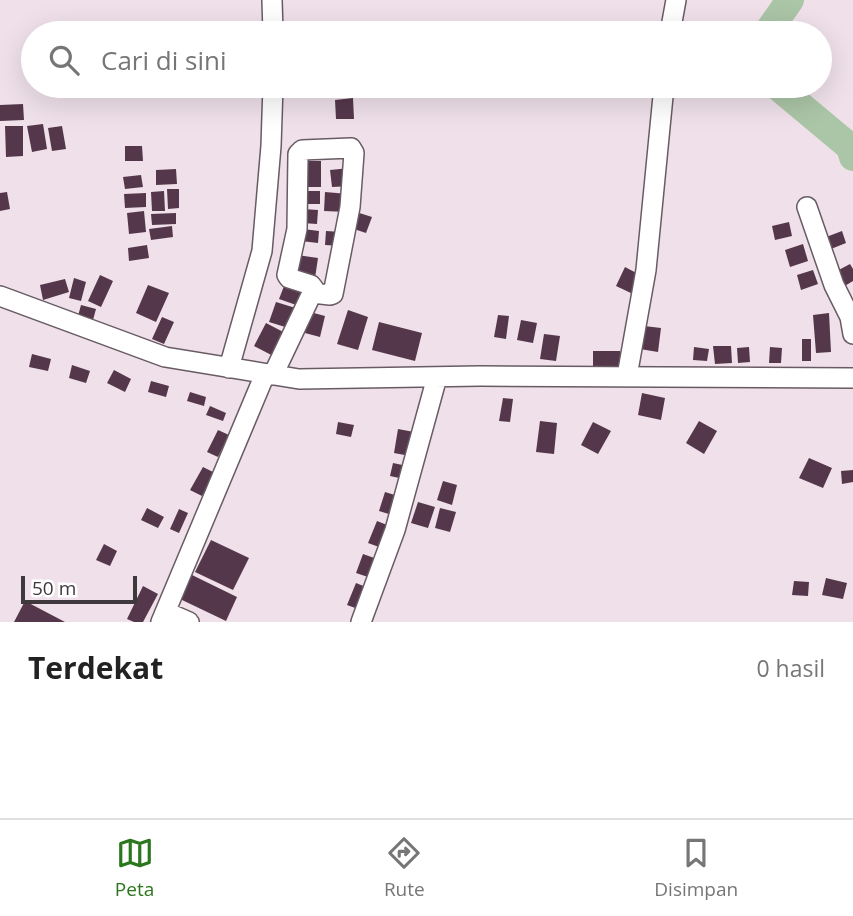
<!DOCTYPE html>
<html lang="id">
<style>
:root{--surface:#fff;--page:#f2f2f2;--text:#222;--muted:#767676;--line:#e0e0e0;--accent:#2a771e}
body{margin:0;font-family:"Open Sans",sans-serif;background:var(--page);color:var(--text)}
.scale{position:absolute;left:21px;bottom:18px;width:116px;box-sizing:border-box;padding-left:7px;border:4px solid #3f393d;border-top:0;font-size:19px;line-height:24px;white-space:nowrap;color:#3f393d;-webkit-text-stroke:5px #fff;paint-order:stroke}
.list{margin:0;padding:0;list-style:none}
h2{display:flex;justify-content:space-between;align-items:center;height:91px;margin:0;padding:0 28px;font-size:30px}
h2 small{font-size:23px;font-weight:400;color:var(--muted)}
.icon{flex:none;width:38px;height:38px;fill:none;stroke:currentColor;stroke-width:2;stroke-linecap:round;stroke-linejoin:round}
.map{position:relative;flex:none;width:853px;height:622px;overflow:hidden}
.search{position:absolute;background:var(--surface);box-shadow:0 7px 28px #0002;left:21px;right:21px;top:21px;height:77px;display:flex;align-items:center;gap:18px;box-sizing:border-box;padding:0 24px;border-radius:38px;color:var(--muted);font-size:26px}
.sheet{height:196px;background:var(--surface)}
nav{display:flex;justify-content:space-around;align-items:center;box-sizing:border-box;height:98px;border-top:2px solid var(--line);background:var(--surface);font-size:19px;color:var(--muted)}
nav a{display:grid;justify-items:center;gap:4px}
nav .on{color:var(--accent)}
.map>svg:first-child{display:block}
</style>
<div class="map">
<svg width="853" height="622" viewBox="0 0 853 622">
<rect width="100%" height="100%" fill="#efe0e9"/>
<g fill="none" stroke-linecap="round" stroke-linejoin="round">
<path stroke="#abc5a7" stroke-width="28" d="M 767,33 L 790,0
M 777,86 L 850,147 L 853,157"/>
</g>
<path fill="#55374b" d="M 353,98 L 354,119 L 336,119 L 335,100 Z
M 23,104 L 24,120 L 0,121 L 0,105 Z
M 43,124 L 47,149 L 32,152 L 27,126 Z
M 5,126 L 23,126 L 23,156 L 6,157 Z
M 62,126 L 66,149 L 52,151 L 48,128 Z
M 125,146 L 142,146 L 143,161 L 125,161 Z
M 300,161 L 321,161 L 321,187 L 301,187 Z
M 350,168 L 352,186 L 332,187 L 330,170 Z
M 176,169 L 177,184 L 156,185 L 156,170 Z
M 141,175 L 143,187 L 125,189 L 123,177 Z
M 167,189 L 179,189 L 179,208 L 168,209 Z
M 164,191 L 165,211 L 152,211 L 151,192 Z
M 303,191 L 320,191 L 320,204 L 304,204 Z
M 7,192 L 10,209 L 0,211 L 0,193 Z
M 325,192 L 348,194 L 347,212 L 324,211 Z
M 146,193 L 146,207 L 125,208 L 124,194 Z
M 303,209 L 318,210 L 317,224 L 302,223 Z
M 144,211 L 146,232 L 129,234 L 127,213 Z
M 353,211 L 372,217 L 366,233 L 348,227 Z
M 176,213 L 176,224 L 152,225 L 151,214 Z
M 789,222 L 792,236 L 775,240 L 772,226 Z
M 172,226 L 173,237 L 151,240 L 149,229 Z
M 303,229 L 319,231 L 318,243 L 301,241 Z
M 326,231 L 342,232 L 341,246 L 325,245 Z
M 842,231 L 846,243 L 826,251 L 821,239 Z
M 803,244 L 808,261 L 790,267 L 785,250 Z
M 147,245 L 149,258 L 129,261 L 128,248 Z
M 297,255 L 318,258 L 315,278 L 294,275 Z
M 850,264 L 853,269 L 853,281 L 843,287 L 835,272 Z
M 625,267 L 642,276 L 633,294 L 616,286 Z
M 813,270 L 818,284 L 801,290 L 797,275 Z
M 100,275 L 113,281 L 101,307 L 88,301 Z
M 74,278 L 86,282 L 81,301 L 69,298 Z
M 65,279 L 69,292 L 43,300 L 40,285 Z
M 286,281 L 309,290 L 302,307 L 279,299 Z
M 148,285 L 169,293 L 156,322 L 136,313 Z
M 276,302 L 302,310 L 295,330 L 269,322 Z
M 81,305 L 96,309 L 93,320 L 78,316 Z
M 348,310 L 368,317 L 358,350 L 337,344 Z
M 310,312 L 325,316 L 320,337 L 305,333 Z
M 829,313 L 831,352 L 816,353 L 813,315 Z
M 498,315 L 509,316 L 506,339 L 494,337 Z
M 162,317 L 174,322 L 164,344 L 152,339 Z
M 521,320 L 537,323 L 533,343 L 517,340 Z
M 379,322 L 422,333 L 415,361 L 372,350 Z
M 266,323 L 291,336 L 279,359 L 254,346 Z
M 644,326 L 661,328 L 658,352 L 640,349 Z
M 544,334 L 560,336 L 556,361 L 540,359 Z
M 802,339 L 811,339 L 811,361 L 802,361 Z
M 713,346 L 731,346 L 732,363 L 715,364 Z
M 694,347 L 709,349 L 707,361 L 693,360 Z
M 749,347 L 750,362 L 738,363 L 737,348 Z
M 770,347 L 782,348 L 781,363 L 769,363 Z
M 593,351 L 620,351 L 620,367 L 593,366 Z
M 32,354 L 51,359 L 48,371 L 29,367 Z
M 72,365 L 90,371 L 86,383 L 69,378 Z
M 114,370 L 131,379 L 125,392 L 107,383 Z
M 151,381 L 169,386 L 166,397 L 148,392 Z
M 190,392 L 206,397 L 204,406 L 187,401 Z
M 642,393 L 665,398 L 661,420 L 638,415 Z
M 503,398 L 513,399 L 510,422 L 499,421 Z
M 210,406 L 226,413 L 223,421 L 206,415 Z
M 540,421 L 557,423 L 554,454 L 536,452 Z
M 699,421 L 717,431 L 704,454 L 686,443 Z
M 338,422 L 354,425 L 351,437 L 336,434 Z
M 593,422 L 611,431 L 598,454 L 581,445 Z
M 398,429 L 414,432 L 410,456 L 394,453 Z
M 218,430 L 229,435 L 218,457 L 207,452 Z
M 809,458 L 832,468 L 823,488 L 799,478 Z
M 393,463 L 407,466 L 404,479 L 390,476 Z
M 203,467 L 215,473 L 202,496 L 190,490 Z
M 853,470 L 853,482 L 842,484 L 841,471 Z
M 443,481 L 457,485 L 452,505 L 437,500 Z
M 385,492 L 398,496 L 392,515 L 379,511 Z
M 418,502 L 435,507 L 428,528 L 411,523 Z
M 147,508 L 164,517 L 158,528 L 141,520 Z
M 440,508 L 456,512 L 450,532 L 435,528 Z
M 179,509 L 188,513 L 179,533 L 170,529 Z
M 377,521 L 387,525 L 379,547 L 368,543 Z
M 211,540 L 249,558 L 233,590 L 195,572 Z
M 104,544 L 117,551 L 110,566 L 96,560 Z
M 363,554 L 377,559 L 371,578 L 356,573 Z
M 192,575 L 237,597 L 226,621 L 180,599 Z
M 826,578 L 847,583 L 843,599 L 822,595 Z
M 794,581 L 809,582 L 808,596 L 792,595 Z
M 356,583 L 366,587 L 358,609 L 347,605 Z
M 143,586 L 158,594 L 143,622 L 134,622 L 127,619 Z
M 25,601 L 65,622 L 14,622 Z"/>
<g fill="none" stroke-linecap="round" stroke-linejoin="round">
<defs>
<path id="minor" d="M 272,0 L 273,33
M 670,33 L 676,0
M 807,207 L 834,285 L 850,317 L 853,334
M 0,296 L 165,357 L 299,379 L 480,376 L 853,378
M 229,368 L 262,251 L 271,146 L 273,86
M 273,375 L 312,293 L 330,295 L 333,294 L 350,207 L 354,153 L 351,148 L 302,150 L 298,154 L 297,229 L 287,275 L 289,278 L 311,285 L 314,289 L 312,293
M 627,376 L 646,270 L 664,86
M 166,612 L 189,622
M 161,622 L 265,374
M 361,622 L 395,530 L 437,377"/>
</defs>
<use href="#minor" stroke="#685b63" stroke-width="22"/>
<use href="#minor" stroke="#fff" stroke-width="19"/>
</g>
</svg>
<div class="scale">50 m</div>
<div class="search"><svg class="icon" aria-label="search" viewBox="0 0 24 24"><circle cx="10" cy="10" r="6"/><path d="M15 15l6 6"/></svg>Cari di sini</div>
</div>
<section class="sheet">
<h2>Terdekat<small>0 hasil</small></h2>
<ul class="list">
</ul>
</section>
<nav>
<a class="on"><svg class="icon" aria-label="map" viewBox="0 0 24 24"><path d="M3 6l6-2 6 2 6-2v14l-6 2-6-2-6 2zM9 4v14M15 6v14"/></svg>Peta</a>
<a><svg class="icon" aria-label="directions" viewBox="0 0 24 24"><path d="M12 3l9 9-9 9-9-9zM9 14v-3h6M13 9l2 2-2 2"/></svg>Rute</a>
<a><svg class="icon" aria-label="saved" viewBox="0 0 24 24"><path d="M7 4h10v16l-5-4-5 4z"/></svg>Disimpan</a>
</nav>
